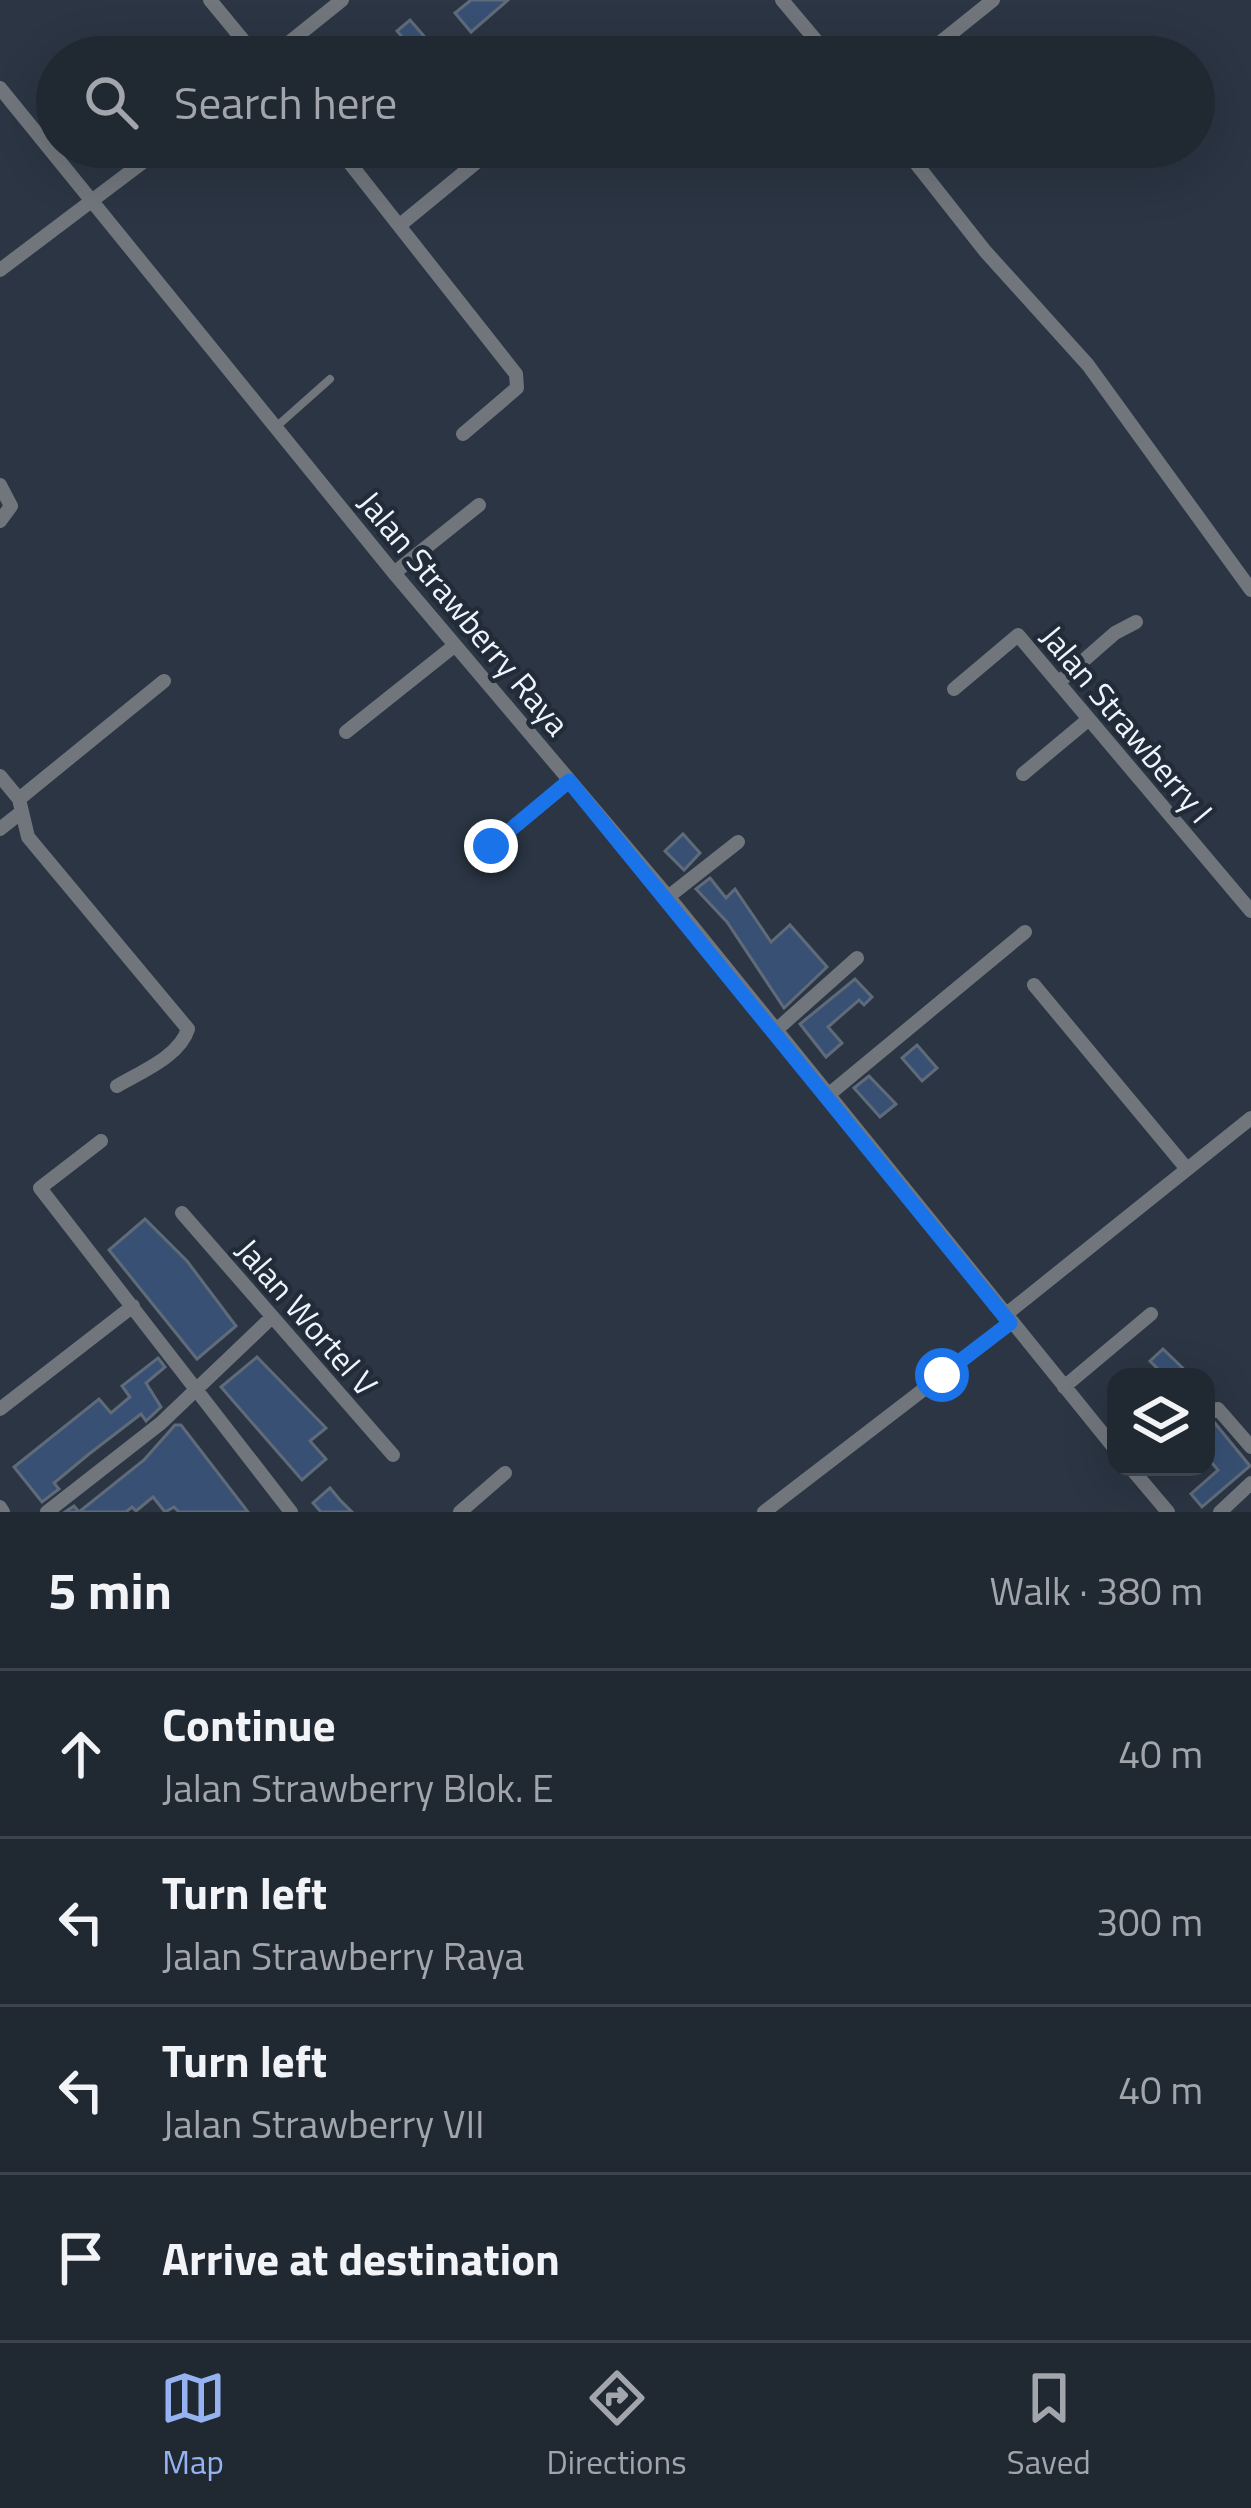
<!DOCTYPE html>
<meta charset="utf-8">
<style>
:root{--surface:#202832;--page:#28303a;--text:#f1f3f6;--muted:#a2a6ac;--line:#3d444d;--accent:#95b2f1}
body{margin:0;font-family:"Titillium Web",sans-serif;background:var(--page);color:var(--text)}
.controls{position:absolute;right:36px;bottom:36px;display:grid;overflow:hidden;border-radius:24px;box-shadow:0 12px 48px #0002}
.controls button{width:108px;height:108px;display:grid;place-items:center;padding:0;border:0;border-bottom:3px solid var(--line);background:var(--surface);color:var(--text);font:60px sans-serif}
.stop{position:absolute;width:36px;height:36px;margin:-27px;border:9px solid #1a73e8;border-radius:50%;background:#fff}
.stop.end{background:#1a73e8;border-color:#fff;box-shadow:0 3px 12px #0008}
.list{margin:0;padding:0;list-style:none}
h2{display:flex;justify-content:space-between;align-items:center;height:156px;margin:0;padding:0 48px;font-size:51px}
h2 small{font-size:39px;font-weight:400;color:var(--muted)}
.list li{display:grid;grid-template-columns:78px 1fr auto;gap:36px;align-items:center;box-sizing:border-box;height:168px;padding:0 48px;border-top:3px solid var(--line)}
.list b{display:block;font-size:45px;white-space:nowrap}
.list p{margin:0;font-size:39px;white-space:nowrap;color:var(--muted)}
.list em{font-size:39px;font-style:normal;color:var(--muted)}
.icon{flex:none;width:66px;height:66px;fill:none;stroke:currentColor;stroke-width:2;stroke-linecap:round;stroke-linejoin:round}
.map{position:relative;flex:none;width:1251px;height:1512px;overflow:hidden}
.search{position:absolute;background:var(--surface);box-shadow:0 12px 48px #0002;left:36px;right:36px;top:36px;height:132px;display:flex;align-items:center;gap:30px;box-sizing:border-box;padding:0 42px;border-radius:66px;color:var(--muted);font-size:45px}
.sheet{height:828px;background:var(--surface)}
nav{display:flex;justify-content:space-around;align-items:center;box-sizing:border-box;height:168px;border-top:3px solid var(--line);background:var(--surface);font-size:33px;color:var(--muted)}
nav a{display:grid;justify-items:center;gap:6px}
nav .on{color:var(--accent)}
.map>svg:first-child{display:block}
</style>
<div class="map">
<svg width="1251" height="1512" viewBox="0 0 1251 1512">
<rect width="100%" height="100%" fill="#2b3543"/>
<path fill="#375073" stroke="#606b7a" stroke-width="3" d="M 471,0 L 508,0 L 471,32 L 455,13 Z
M 410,20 L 430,43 L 417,54 L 397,31 Z
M 683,834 L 700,853 L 684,870 L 665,851 Z
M 710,878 L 726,898 L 735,889 L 771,942 L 790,925 L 827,967 L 784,1008 L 727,922 L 696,889 Z
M 855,979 L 872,997 L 864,1005 L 859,1000 L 828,1027 L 842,1043 L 826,1057 L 800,1024 Z
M 917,1045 L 937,1068 L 922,1081 L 902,1058 Z
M 869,1076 L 896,1104 L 880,1117 L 854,1088 Z
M 145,1219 L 187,1261 L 236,1326 L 197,1359 L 109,1250 Z
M 1163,1349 L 1192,1377 L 1166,1377 L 1150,1361 Z
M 257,1357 L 326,1428 L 310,1441 L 326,1459 L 302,1480 L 221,1387 Z
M 158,1358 L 165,1367 L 146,1383 L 161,1407 L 146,1421 L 141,1414 L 89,1454 L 54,1483 L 59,1489 L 42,1502 L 14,1467 L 99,1399 L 111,1413 L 130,1397 L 122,1386 Z
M 1214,1422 L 1250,1466 L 1202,1507 L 1191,1494 L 1218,1470 L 1206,1456 L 1206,1424 Z
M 175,1425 L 181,1425 L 248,1512 L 179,1512 L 174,1507 L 165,1512 L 153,1497 L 136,1511 L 132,1507 L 126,1512 L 65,1512 L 74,1506 L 79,1512 L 144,1460 Z
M 330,1488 L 340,1500 L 352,1512 L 321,1512 L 313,1503 Z"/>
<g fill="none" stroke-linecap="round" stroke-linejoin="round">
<path stroke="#71767d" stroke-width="8" d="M 276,427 L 330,379"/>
<path stroke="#71767d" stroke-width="14" d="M 210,0 L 257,57
M 782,0 L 830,57
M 524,48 L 531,57
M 271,57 L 342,0
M 922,57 L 993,0
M 0,88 L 394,573 L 676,906 L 1116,1450
M 337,147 L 516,374 L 517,388 L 463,434
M 903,147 L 985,251 L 1088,365 L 1251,590
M 400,225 L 495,147
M 0,270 L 163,147
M 0,485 L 11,506 L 0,521
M 394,573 L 479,505
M 1059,682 L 1115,633 L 1136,622
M 954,689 L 1018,635 L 1251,911
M 346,732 L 454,646
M 1023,774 L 1089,719
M 0,776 L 19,799 L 28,837 L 188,1029 C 180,1056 141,1072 117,1086
M 19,799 L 164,681
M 0,829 L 19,814
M 491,846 L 569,781
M 668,897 L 738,842
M 1034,985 L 1187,1169
M 774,1032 L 857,958
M 827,1096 L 1025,932
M 101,1141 L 40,1188 L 291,1512
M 182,1213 L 393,1455
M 1004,1316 L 1251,1118
M 1064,1387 L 1151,1314
M 0,1409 L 133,1306
M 1206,1413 L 1218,1409 L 1251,1447
M 1130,1467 L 1168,1512
M 0,1507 L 3,1512
M 47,1512 L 161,1423 L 271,1318
M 460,1512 L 505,1473
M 764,1512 L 1010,1323
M 1220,1512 L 1251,1483"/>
</g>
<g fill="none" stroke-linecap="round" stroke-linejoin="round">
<path stroke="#1a73e8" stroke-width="15" d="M 491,846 L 569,781 L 1010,1323 L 942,1375"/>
</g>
<g text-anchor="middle" stroke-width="9" stroke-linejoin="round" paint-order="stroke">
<g font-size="33" fill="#eef4fd" stroke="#222b38">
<text transform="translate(464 613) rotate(50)" y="12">Jalan Strawberry Raya</text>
<text transform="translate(1127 724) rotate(50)" y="12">Jalan Strawberry I</text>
<text transform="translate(307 1317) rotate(49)" y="12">Jalan Wortel V</text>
</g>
</g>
</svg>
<div class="controls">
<button><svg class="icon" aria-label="layers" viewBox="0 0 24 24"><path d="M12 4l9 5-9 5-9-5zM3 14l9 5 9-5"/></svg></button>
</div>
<div class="stop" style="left:942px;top:1375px"></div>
<div class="stop end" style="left:491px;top:846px"></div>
<div class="search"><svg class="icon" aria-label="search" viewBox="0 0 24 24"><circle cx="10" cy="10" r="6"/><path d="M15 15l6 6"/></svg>Search here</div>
</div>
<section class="sheet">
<h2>5 min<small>Walk · 380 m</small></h2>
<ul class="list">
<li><svg class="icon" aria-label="ahead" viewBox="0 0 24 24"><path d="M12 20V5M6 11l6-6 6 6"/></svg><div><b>Continue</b><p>Jalan Strawberry Blok. E</p></div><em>40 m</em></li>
<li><svg class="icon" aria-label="left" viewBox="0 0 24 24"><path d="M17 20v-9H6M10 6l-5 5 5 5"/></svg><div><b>Turn left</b><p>Jalan Strawberry Raya</p></div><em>300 m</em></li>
<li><svg class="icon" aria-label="left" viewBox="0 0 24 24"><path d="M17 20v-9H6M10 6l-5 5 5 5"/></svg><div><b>Turn left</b><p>Jalan Strawberry VII</p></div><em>40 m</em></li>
<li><svg class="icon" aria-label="arrive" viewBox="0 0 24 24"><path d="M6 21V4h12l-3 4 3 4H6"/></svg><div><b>Arrive at destination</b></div></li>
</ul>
</section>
<nav>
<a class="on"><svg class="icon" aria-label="map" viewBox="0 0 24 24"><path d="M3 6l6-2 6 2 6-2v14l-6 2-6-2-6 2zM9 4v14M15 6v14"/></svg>Map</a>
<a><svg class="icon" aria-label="directions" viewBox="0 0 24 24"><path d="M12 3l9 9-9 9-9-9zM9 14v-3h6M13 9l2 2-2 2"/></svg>Directions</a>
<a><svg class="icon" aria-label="saved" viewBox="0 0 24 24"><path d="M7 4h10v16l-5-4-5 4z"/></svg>Saved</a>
</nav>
